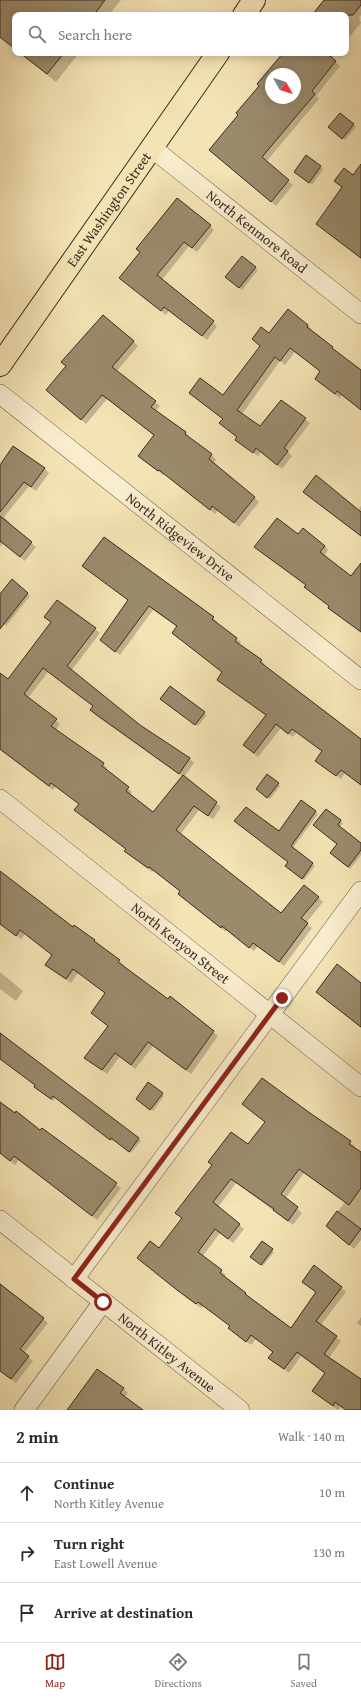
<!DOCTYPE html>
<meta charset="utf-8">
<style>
:root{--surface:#fff;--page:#f2f2f3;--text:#2b2b33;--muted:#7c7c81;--line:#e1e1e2;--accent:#8f2418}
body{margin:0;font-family:"Gentium Book Plus",serif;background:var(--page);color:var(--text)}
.compass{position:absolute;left:265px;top:68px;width:36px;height:36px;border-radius:50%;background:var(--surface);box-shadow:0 2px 10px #0003;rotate:129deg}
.stop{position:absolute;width:12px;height:12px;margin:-9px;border:3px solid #8f2418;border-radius:50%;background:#fff}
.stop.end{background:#8f2418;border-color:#fff;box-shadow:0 1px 4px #0008}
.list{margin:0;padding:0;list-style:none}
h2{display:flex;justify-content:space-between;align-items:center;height:52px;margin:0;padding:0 16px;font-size:17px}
h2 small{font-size:13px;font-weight:400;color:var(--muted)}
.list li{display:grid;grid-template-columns:26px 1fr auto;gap:12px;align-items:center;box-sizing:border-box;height:60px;padding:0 16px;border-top:1px solid var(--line)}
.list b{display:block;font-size:15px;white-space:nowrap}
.list p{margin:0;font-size:13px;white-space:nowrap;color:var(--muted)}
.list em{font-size:13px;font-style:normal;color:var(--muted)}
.icon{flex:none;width:22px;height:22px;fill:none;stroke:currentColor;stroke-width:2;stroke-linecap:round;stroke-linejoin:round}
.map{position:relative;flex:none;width:361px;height:1410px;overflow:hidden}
.search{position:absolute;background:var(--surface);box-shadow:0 2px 10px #0003;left:12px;right:12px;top:12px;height:44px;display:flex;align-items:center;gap:10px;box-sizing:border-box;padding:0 14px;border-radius:8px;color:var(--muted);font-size:15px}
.sheet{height:232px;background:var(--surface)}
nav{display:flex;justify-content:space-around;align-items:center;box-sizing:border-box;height:56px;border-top:1px solid var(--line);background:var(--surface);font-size:11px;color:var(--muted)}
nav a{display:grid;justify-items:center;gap:2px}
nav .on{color:var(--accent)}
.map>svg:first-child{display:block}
.shadow{fill:#0003;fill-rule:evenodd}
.building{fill:#9a8b6d;stroke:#392c20;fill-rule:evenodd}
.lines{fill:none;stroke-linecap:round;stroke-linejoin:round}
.minor-casing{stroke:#685a45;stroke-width:20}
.major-casing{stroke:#392c20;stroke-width:24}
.minor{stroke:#f8edce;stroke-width:19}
.major{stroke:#f4e3b4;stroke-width:22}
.route{stroke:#8f2418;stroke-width:5}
.labels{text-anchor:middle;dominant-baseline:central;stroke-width:3.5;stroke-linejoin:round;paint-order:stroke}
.street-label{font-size:14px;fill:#392c20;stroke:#f8edce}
</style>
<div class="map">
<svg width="361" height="1410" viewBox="0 0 361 1410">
<rect width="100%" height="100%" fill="#f4e3b4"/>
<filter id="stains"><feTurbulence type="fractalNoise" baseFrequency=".005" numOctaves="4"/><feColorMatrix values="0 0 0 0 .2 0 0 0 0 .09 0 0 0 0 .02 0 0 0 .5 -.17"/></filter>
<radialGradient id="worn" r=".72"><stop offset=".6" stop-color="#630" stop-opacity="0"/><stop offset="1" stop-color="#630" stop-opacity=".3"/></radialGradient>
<g class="shadow">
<path d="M0,0H121L109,15H15V49L0,38Z"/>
<path d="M325,0H361V15L359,18L361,23L346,41V15H313Z"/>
<path d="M20,53H79L56,82Z"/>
<path d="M283,53H336L332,59L340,66L316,96L319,99L266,162L293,185L276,206L210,150L239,115L260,86L258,84ZM271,74H295V98H271Z"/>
<path d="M353,124L356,127L345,140L332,129Z"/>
<path d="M307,157L323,169L312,185L298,174Z"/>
<path d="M361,166V259L322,228Z"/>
<path d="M210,226L214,230L197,252L189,246L162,280L217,326L207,340L169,310L166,315L121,278Z"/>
<path d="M242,257L258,270L242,290L229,279Z"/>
<path d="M308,325L312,330L311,331L361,371V410L342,395L340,398L320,383L316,379L321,372L295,352L285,365L280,361L242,414L260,428L281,401L310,423L288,452L292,456L282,469L261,452L258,456L241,444L223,419L190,393L224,396L270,334Z"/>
<path d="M133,341L138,346L116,372L155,402L160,406L156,411L186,433L190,439L212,455L216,460L213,464L259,502L239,527L218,510L215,514L164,474L163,475L144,461L139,456L155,436L107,399L86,424L47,390Z"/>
<path d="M44,468L49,473L36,491L29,486L4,517L11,524L10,526L36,547L25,561L3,543L0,547V469Z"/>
<path d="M308,496L358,510L361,506V536Z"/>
<path d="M298,536L325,546L328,550L324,556L352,578H361V632L333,611L330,606L306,585Z"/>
<path d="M104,538L213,618L217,622L216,623L241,642L239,645L261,660L265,665L264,666L338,721L361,741V785L345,773L341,779L321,765L323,752L297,732L293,737L281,728L258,757L248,749L267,716L222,684L218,680L223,672L177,627L153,610L120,655L105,644L101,640L129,601Z"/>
<path d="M12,581L30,596L6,626L0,621V600Z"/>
<path d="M57,602L100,633L71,671L139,726L190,759L194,763L184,777L221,807L213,819L199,810L180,835L281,914L304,886L323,902L306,923L312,928L284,966L258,946L254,951L227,930L226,932L183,898L179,894L181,892L154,870L152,872L130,855L126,851L127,849L80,815L75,810L80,804L56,786L53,790L0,750V679L9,681L52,622ZM48,672L94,706L91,710L95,715L183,777L154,813L130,795L132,792L106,770L107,768L103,764L55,731L60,724L28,698Z"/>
<path d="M164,701L204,713L207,715L198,726Z"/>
<path d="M278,784L280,786L270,799L259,791Z"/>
<path d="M302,802L318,814L292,849L315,866L304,880L288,868L289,862L279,832Z"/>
<path d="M326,810L343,823L340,827L361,844V855L350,869L333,855L338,844Z"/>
<path d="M0,871L73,928L94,940L119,961L124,965L123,966L168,1000L170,997L218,1036L191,1074L153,1046L135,1069L120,1056L107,1074L86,1058L109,1026L106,994L78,973L71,983L51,969L53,956L25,934L21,939L0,924Z"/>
<path d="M0,972L23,991L16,1001L0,989Z"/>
<path d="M361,984V1028L317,992Z"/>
<path d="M0,1032L42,1068L139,1139L141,1141L131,1153L113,1140L112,1141L56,1098L53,1101L37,1089L35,1087L36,1086L0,1057Z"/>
<path d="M162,1094L164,1096L153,1111L139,1101Z"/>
<path d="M0,1103L121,1188L97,1220L19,1160L15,1165L0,1153Z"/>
<path d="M243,1104L309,1114L355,1146L354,1148L361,1154V1240L354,1249L327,1226L345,1202L304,1173L285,1199L302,1213L293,1225L236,1183L218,1207L244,1229L233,1243L220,1233L202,1257L221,1271L226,1275L224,1277L291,1329L317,1293L303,1282L341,1288L346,1292L321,1325L341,1341L329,1358L361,1381V1410H346L340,1406L338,1410L313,1391L325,1373L301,1356L289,1373L270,1358L274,1353L256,1339L251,1345L234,1333L229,1328L231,1326L203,1306L201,1308L183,1295L143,1262L160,1249L266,1122Z"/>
<path d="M272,1250L274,1252L263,1266L253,1259Z"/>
<path d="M0,1283L48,1323L24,1353L33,1361L16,1383L0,1370Z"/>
<path d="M361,1317V1326L357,1323Z"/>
<path d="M123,1388L128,1393L124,1398L141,1410H69Z"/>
</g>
<g class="building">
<path d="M0,0H105L94,15H15V49L0,37Z"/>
<path d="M324,0H361V5L353,15H312Z"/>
<path d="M20,53H64L47,74Z"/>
<path d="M283,53H326L336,61L312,91L315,94L262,157L289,180L271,202L209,150L238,115L236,113L259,86L257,84ZM271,74H295V98H271Z"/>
<path d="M340,113L354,124L342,139L328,127Z"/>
<path d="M306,155L321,166L309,183L294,172Z"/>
<path d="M361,164V258L316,224L342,187L334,181L344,168L353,175Z"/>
<path d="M177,198L211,225L192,248L184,242L157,275L214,321L202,336L164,307L161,311L119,278L140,252L136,249Z"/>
<path d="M242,256L256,267L239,288L225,277Z"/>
<path d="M288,309L308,325L307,327L333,347L332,348L361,370V410L337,391L335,394L315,379L320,371L290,348L280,361L275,357L237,410L260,426L281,400L306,418L284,448L288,451L277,465L256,448L253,453L235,440L237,437L219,423L223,419L189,393L200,378L223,395L260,346L252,339L261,327L269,333Z"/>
<path d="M103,315L134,341L112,367L156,401L151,407L186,432L185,434L212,454L209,459L255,497L234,523L212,506L210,510L159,470L158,471L138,456L154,435L109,400L102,395L81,420L46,390L66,366L61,362Z"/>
<path d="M13,446L45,468L31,487L24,482L0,512V465Z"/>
<path d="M316,475L361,512V536L303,492Z"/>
<path d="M0,516L32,542L20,557L0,541Z"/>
<path d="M277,518L298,534L303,528L325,546L320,552L351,576L361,563V632L328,608L329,606L304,587L306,585L254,547Z"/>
<path d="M104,537L214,617L212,619L237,638L235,641L262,660L260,662L361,739V785L341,770L336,776L315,761L322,751L292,729L288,734L276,724L254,753L243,745L266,715L217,680L222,672L172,633L177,626L149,606L115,652L100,640L128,600L82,566Z"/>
<path d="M12,579L28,593L0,629V594Z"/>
<path d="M57,600L96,628L67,666L140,725L190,758L179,774L90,710L93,706L43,668L24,694L57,719L51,726L104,763L102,766L129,787L126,791L153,812L183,775L217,802L208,816L194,806L176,830L281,913L304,885L319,897L301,918L308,923L279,962L253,943L249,948L222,926L221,928L178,894L180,891L149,867L148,868L124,851L126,849L74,810L79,804L51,783L49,786L0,749V673L8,679L51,622L44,617Z"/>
<path d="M170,686L205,712L195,725L160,699Z"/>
<path d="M267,774L279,783L267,798L256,789Z"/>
<path d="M301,800L316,811L291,846L313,863L302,879L285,866L288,862L234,821L246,807L279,831Z"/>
<path d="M326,809L341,820L338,825L361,843V850L348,867L330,853L337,844L313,825Z"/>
<path d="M0,871L73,927L74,925L95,940L94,941L120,960L118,962L168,999L170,996L214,1031L186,1070L148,1042L131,1065L115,1053L102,1070L84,1058L108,1026L91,1013L105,993L73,969L66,979L45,965L52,955L20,930L16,936L0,924Z"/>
<path d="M337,964L361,983V1027L316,992Z"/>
<path d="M0,1033L139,1138L129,1152L111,1138L110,1140L53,1096L51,1099L34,1087L35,1085L0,1059Z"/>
<path d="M262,1078L310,1113L351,1141L349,1144L361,1152V1188L349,1205L299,1169L281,1194L298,1207L288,1221L273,1210L274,1209L231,1179L213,1202L240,1224L228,1239L215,1229L198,1252L222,1270L220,1273L246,1293L245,1294L291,1328L316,1292L302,1282L314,1265L342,1287L316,1321L337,1336L324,1354L361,1379V1410H346L335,1402L333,1406L312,1391L325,1373L297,1352L284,1369L268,1358L273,1352L251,1335L246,1342L228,1328L230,1326L198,1302L196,1304L177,1290L137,1258L150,1241L159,1248L182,1218L175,1213L212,1165L208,1162L231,1132L248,1144L265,1122L242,1104Z"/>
<path d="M148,1082L163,1093L150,1110L136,1099Z"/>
<path d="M0,1102L15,1113L16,1111L40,1130L42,1128L117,1183L92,1216L14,1156L10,1161L0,1153Z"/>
<path d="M337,1211L361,1229L349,1245L326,1226Z"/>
<path d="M262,1241L273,1249L261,1265L250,1257Z"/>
<path d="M0,1284L44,1318L20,1349L29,1356L11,1379L0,1371Z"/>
<path d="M97,1369L124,1388L120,1393L143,1410H67Z"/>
</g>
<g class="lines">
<defs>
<g id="minor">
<path id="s1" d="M152,148L361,314"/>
<path id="s2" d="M0,394L361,680"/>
<path id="s3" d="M0,799L361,1087"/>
<path id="s4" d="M0,1220L240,1410"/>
<path d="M74,1279L361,891"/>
<path d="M24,1410L103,1302"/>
</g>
<g id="major">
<path d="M244,15L254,0"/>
<path id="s5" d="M0,365L218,53"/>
</g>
</defs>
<use href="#minor" class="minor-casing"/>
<use href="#major" class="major-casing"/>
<use href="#minor" class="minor"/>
<use href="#major" class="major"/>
</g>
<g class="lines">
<path class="route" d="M103,1302L74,1279L282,998"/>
</g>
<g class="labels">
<g class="street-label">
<text stroke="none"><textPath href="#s5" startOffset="190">East Washington Street</textPath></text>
<text stroke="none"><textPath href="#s1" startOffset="134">North Kenmore Road</textPath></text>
<text stroke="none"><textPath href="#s2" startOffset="230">North Ridgeview Drive</textPath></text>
<text stroke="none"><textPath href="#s3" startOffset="231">North Kenyon Street</textPath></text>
<text stroke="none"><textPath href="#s4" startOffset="213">North Kitley Avenue</textPath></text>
</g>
</g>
<rect width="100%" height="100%" filter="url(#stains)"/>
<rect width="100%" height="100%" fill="url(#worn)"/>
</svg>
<svg class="compass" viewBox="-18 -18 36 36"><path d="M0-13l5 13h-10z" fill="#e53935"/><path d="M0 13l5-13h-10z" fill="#7c7c81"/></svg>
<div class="stop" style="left:103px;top:1302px"></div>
<div class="stop end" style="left:282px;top:998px"></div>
<div class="search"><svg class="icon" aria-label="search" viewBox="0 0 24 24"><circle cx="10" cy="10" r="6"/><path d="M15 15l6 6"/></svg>Search here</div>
</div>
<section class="sheet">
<h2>2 min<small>Walk · 140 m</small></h2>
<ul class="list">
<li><svg class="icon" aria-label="ahead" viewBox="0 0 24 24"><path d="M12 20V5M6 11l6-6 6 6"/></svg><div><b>Continue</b><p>North Kitley Avenue</p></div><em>10 m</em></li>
<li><svg class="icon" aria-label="right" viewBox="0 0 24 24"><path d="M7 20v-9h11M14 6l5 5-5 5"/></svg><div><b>Turn right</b><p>East Lowell Avenue</p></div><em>130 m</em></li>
<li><svg class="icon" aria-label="arrive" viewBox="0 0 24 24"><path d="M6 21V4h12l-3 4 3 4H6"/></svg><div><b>Arrive at destination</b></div></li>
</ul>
</section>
<nav>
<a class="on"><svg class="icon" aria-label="map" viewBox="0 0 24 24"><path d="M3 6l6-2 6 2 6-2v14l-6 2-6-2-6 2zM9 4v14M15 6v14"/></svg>Map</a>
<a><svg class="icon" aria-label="directions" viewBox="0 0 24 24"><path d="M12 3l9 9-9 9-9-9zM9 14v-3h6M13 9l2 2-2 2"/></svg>Directions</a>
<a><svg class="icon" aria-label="saved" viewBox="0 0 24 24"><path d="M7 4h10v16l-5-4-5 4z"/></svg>Saved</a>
</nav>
